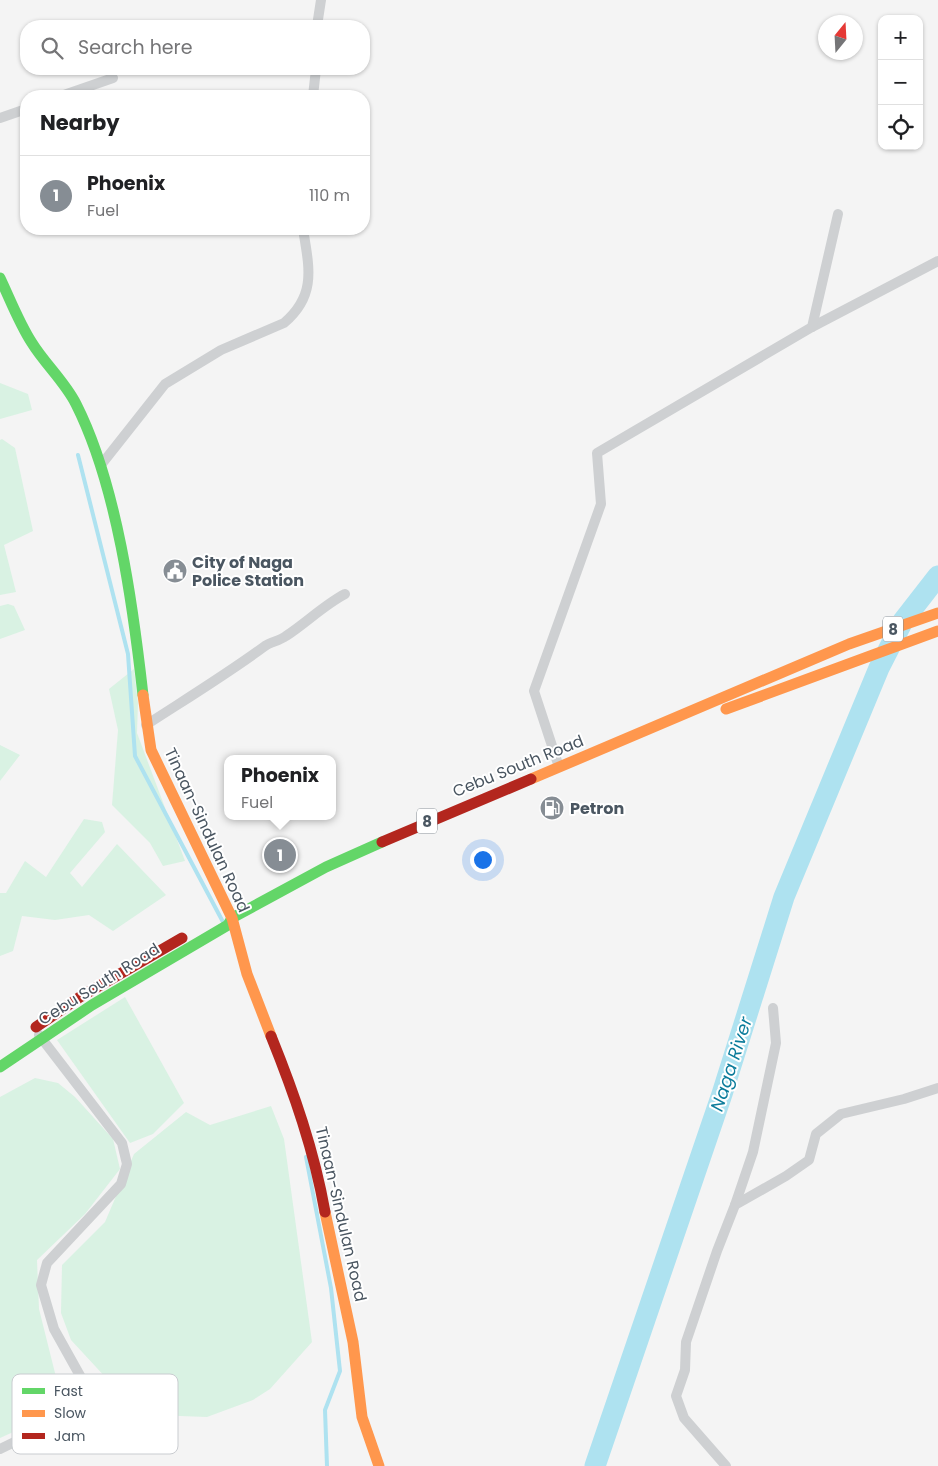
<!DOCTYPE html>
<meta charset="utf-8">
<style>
:root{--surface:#fff;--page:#f6f6f6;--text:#202124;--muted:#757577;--line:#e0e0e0;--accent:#868d94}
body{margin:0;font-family:Poppins,sans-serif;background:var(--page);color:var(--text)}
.controls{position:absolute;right:15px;top:15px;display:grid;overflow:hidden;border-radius:10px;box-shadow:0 1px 4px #0004}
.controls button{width:45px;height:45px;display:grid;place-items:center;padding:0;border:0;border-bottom:1px solid var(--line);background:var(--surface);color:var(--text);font:25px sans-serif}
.compass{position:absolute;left:818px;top:15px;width:45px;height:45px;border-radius:50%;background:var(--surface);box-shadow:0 1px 4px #0004;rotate:18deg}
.you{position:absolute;left:482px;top:859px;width:18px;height:18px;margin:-12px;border:4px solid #fff;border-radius:50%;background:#1a73e8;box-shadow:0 0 0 8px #1a73e833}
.badge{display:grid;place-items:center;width:32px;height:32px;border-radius:50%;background:var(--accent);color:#fff;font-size:16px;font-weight:700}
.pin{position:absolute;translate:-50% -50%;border:2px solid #fff;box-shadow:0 1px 5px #0006}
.popup{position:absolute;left:224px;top:755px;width:112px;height:65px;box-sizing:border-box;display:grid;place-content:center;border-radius:10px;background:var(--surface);filter:drop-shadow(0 1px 4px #0005);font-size:16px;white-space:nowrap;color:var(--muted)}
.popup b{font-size:19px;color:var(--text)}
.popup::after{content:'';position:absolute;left:50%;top:100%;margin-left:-10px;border:10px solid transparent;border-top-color:var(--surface)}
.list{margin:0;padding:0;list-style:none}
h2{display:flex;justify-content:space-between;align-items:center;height:65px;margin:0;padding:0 20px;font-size:21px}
h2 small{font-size:16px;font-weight:400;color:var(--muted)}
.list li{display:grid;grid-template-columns:32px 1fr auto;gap:15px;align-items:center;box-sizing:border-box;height:80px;padding:0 20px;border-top:1px solid var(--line)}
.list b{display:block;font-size:19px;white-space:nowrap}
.list p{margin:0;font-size:16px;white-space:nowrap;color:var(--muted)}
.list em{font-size:16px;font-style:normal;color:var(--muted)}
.icon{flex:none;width:28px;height:28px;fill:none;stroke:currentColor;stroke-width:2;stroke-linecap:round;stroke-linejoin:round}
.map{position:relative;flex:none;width:938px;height:1466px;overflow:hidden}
.search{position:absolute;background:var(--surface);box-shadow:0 1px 4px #0004;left:20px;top:20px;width:350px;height:55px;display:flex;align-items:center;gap:12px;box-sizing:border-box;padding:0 18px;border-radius:20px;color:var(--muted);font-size:19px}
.panel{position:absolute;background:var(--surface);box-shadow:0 1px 4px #0004;left:20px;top:90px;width:350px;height:145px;border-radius:20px}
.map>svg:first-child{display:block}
.green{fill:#d9f2e3}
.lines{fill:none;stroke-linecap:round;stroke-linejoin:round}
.stream{stroke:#aee2f0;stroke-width:4}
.river{stroke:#aee2f0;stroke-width:21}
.street{stroke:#ced0d2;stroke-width:10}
.fast{stroke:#63d668;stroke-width:11}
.slow{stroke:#ff974d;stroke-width:11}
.jam{stroke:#b3261e;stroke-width:11}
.labels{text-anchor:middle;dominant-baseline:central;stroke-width:4;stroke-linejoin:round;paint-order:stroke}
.shield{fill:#fff;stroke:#808990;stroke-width:1}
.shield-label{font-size:15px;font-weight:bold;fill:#4a5661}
.poi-label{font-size:16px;font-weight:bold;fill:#4a5661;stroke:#fff;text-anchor:start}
.street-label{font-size:16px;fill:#4a5661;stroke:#fff}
.water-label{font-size:18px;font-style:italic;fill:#0c7c9b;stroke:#fff}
.key{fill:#fff;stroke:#c9ccd0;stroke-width:1}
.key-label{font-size:14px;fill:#4a5661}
</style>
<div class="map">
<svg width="938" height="1466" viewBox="0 0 938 1466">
<rect width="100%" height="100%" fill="#f4f4f4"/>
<g class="green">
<path d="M0,383L28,394L32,410L0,419Z"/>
<path d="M2,439L15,448L33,531L4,545L16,592L0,595V440Z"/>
<path d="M8,604L14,606L25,630L0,639V606Z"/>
<path d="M134,669L138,703L137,733L185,861L163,866L150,843L112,805L118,730L109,689Z"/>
<path d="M0,745L20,755L0,781Z"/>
<path d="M84,819L102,822L105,832L70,873L82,887L117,844L166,895L113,931L89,915L55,920L22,916L13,951L0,956V893H6L25,861L46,877Z"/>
<path d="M125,997L184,1103L153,1134L130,1143L57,1040Z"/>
<path d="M35,1078L58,1083L75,1097L113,1139L120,1169L85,1214L37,1260L39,1309L64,1409L0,1438V1097Z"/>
<path d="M271,1106L284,1139L312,1342L270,1389L253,1400L207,1417L153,1415L120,1393L71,1340L61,1313L62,1265L105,1222L134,1154L186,1112L210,1125Z"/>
</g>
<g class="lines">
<g class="stream">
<path d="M78,455L128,654L135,756L223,922"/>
<path d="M306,1157L331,1288L340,1371L325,1410L327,1466"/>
</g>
<path class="river" d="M595,1466L722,1094L784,897L879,668L903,621L938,576"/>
<g class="street">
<path d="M317,26L321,0"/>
<path d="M61,96L113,78"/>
<path d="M313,96L316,69"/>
<path d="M0,118L26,109"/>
<path d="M812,327L938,261"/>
<path d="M101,465L165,384L221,350L284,323C317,295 309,267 303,229"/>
<path d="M146,725C186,699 227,674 265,646C271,642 279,641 286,636C306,623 324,605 345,594"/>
<path d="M559,767L534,691L601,504L597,453L812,327L838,214"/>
<path d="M735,1205L753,1152L776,1043L773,1008"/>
<path d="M0,1449L76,1412L85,1397L83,1381L54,1329L41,1285L47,1263L121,1184L127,1164L122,1143L39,1035"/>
<path d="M726,1466L684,1418L676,1396L685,1370L686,1342L717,1251L735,1205L786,1176L809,1160L816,1134L841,1114L904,1099L938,1088"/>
</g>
<g class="fast">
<path d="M0,278C10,299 19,323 32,343C45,364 65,382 76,404C117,485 133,606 143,695"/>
<path d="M0,1067L92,1005L228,925L232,918L326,867L382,842"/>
</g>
<g class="slow">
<path d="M143,695L151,750L232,918L247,974L271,1036"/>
<path d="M726,709L938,631"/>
<path d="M531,779L849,644L938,613"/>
<path d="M325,1212L353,1342L362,1417L379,1466"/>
</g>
<g class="jam">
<path d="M382,842L531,779"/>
<path d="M36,1027L80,997L182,938"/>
<path d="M271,1036C294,1093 314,1150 325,1212"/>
</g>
</g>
<defs>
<symbol id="civic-disc" viewBox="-11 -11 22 22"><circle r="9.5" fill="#868d94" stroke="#fff"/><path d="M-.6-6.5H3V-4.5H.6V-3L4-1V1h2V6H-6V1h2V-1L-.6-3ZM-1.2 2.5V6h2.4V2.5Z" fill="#fff"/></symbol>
<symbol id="fuel-disc" viewBox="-11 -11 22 22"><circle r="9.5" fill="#868d94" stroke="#fff"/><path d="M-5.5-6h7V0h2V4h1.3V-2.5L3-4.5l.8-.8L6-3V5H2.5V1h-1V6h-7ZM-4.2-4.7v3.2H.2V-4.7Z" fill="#fff"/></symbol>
</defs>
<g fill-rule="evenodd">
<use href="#civic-disc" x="161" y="557" width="28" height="28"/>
<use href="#fuel-disc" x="538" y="794" width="28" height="28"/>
</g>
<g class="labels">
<g class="shield">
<rect x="883" y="616.5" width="20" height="25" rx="4"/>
<rect x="417" y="808.5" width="20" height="25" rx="4"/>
</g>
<g class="shield-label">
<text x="893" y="629">8</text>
<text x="427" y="821">8</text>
</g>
<g class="poi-label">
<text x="192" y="562">City of Naga<tspan x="192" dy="18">Police Station</tspan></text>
<text x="570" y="808">Petron</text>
</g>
<g class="street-label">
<text transform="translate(518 766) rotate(-22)">Cebu South Road</text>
<text transform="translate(207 830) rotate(65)">Tinaan-Sindulan Road</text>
<text transform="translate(99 984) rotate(-32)">Cebu South Road</text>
<text transform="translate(341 1214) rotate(77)">Tinaan-Sindulan Road</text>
</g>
<g class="water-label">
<text transform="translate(731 1064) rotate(-72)">Naga River</text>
</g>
</g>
<rect x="12" y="1374" width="166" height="80" rx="8" class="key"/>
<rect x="22" y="1388" width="23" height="6" fill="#63d668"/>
<rect x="22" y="1410" width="23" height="7" fill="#ff974d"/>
<rect x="22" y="1433" width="23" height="6" fill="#b3261e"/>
<g class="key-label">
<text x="54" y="1396">Fast</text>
<text x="54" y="1418">Slow</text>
<text x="54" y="1441">Jam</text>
</g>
</svg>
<div class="controls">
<button>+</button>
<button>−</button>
<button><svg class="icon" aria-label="locate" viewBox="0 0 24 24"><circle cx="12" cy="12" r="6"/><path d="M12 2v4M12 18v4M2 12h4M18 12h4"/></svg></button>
</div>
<svg class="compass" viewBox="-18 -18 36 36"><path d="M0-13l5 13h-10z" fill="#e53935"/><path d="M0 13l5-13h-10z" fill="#757577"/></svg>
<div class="you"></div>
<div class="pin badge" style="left:280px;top:855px">1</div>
<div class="popup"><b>Phoenix</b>Fuel</div>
<div class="search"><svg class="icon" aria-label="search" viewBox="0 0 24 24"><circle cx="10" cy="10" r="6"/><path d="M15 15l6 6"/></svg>Search here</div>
<section class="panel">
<h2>Nearby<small></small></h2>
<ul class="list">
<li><span class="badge">1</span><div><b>Phoenix</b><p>Fuel</p></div><em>110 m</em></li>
</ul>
</section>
</div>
